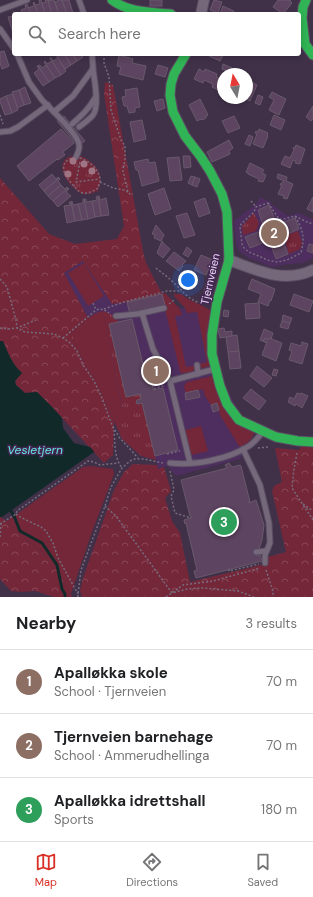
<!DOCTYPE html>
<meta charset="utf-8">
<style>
:root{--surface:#fff;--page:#f6f6f6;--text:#202124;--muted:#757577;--line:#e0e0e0;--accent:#d93025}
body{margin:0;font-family:"DM Sans",sans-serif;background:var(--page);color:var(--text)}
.compass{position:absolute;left:217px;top:68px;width:36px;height:36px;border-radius:50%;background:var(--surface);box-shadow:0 2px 6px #0003;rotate:350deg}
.you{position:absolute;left:188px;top:280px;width:14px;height:14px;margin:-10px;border:3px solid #fff;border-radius:50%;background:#1a73e8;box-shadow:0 0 0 6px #1a73e833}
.badge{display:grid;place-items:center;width:26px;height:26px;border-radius:50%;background:var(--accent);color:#fff;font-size:13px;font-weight:700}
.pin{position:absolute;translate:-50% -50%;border:2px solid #fff;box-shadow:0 1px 4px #0006}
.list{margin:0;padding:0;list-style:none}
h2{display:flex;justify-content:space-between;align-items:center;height:52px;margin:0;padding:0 16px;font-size:17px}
h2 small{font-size:13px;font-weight:400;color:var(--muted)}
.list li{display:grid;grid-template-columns:26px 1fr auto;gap:12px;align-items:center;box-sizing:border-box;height:64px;padding:0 16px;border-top:1px solid var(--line)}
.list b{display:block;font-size:15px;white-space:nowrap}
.list p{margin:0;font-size:13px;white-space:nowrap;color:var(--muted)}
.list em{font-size:13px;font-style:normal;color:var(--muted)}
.icon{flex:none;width:22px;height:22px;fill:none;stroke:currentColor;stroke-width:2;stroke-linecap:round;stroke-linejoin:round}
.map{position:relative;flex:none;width:313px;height:597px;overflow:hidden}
.search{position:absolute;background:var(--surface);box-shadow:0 2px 6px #0003;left:12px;right:12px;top:12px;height:44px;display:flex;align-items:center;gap:10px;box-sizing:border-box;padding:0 14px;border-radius:4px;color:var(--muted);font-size:15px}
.sheet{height:244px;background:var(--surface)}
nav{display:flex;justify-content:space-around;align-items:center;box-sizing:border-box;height:56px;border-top:1px solid var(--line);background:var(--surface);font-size:11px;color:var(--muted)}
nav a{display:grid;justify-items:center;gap:2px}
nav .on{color:var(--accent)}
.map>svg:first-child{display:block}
.built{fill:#4d2e5e}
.grass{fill:#742739}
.forest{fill:url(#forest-crowns)}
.park{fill:url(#park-tufts)}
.water{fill:#12292a}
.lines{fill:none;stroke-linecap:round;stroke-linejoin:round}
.stream{stroke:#12292a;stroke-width:3}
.building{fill:#5d4460;stroke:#69596b}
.lane-casing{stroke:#5a4d62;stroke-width:7}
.street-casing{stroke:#5a4d62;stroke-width:12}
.fast-casing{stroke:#5a4d62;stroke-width:11}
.path{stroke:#766c7d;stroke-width:1.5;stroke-dasharray:2 2;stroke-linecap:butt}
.lane{stroke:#75687b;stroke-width:5}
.street{stroke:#75687b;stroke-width:10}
.fast{stroke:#30b455;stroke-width:9}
.tree{fill:#9f7583}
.labels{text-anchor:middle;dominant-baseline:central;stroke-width:3;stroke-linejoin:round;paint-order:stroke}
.street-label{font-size:11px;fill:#ead9f5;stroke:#442753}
.water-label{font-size:12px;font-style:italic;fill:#63e5e1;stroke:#442753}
</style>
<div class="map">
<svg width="313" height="597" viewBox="0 0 313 597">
<defs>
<pattern id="forest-crowns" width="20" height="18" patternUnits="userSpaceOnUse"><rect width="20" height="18" fill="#742739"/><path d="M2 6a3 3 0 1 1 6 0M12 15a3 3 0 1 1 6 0" fill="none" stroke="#884656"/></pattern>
<pattern id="park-tufts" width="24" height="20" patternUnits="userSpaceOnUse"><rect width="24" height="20" fill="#742739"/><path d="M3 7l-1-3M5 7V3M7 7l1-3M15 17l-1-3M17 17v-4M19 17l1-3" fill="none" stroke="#884656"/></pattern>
</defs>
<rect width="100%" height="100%" fill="#403149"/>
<g class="built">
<path d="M260,197L271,202V204L288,216L299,213L312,219L313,222V258L303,263L289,264L273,267L269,266L247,257L239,251L236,243L234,221L256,204Z"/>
<path d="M83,261L127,302L165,293L179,308L210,310L209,358L253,436L240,459L176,476L168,466L158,469L156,460L141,456L122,439L114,421L88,318L64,273Z"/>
</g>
<g class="grass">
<path d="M84,263L104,296L88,306L68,273Z"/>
<path d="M165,293L179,308L182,314V315L175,316L186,367L194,366V370C191,373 185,373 181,373L180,371L164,305H165L162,294Z"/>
<path d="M174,294H182L186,298L203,306L210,310V366L202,368L200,367L199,364L207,362L197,312L187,313L185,308L174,296Z"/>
<path d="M103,311L123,412L114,421L104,400L73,340V332C82,324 91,313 103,311Z"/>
<path d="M212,376L254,433C252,439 248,443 242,446H239L220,415L217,403L211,405L205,396L203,389L186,393L184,387L185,384L187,382Z"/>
<path d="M201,426L208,451L191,455L185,430Z"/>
<path d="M90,466L113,469L114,474L92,532L71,594L51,559L25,539L7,521L83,467Z"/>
</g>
<g class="forest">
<path d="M105,82L113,85L143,251L146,263L162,294L127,302L112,304L83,261L64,273L88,318L73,332V340L104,400L114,421L113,455L104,463L53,408L37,392L25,393L16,385L15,381L22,373C12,364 8,353 3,341H0V178L49,234L75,244L117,239L124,226L104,94Z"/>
<path d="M303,444H312L313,450V597H82L80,591L83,578L114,490L124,472L133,464L157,465L158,469L164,467L171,491L165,498L172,521L180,533L190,582L269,563L268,557L286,552L272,491L274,486L282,482L275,448L299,450Z"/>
<path d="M0,517L7,521L25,539L51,559L71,594L72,597H54L35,591L22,592L11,591L0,579Z"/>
</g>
<g class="park">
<path d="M78,155C94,161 106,173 98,191C93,193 88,195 83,194C78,193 74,188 70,184C64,177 57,163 69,157C71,156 75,156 78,155Z"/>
<path d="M254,213L259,223L256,231L243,235L242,226Z"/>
<path d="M298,231L302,243L300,249L289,254L285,241L287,235Z"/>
<path d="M103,311C107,312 112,315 117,317L118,322L109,325L126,397L140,394L141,399L137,400L136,403L138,404L142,403L156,460L141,456L122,439L114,421L123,411Z"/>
</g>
<path class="water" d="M0,341H3C8,353 12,364 22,373L15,381L16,385L25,393L37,392L53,408L62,418L63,428L74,443L90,447L93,450L94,452L2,517H0Z"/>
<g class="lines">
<path class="stream" d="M11,511L14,516L20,531L42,543L57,565L62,589L65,594V597"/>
</g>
<g class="building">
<path d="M39,0H41L45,14H38L35,5L40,4Z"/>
<path d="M45,0H48L52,14H45L42,3L46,2Z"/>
<path d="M51,0H54L59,14H52L48,1Z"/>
<path d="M59,0H62L67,14H59L55,2Z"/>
<path d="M62,0H69L73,13L67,14Z"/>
<rect x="150" y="0" width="12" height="6"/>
<path d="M214,0L222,2L218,13L210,10Z"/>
<path d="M278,0H291L290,1L292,3L283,14L273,7Z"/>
<path d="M34,2L38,14H31L28,8L34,6L33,3Z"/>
<path d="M27,4L31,14H22L21,10L26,8L25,5Z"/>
<path d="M223,6L234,11L233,14H220Z"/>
<path d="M13,12H14V33H13L8,17L14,16Z"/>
<path d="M4,51L9,66L2,69L0,63V52Z"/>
<path d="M58,54H64L71,65L65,69L56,55Z"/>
<path d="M64,54H72L77,61L71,65Z"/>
<path d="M72,54H81L83,57L77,61Z"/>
<path d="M210,54H224L220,61L209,56Z"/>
<path d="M119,55L133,59L132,63L146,66L143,80L119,74L121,67L117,66Z"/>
<path d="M50,58H51L53,61L58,58L66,71L61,75Z"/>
<path d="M45,61L47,64L52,61L61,75L55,78L44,62Z"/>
<path d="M223,64L232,68L230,72L222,69Z"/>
<path d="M40,65L42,68L46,65L55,78L49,82L38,66Z"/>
<path d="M158,65L168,68L165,77L155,74Z"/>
<path d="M37,66H38L49,82L43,86L34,73L39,69Z"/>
<path d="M199,69L204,72L205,69L217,74L216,77L223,80V92L212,87L213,84L204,80L203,83L194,79Z"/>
<path d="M247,80L257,85L250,101L244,98H247Z"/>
<path d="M25,87L31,103L24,105L19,90Z"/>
<path d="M137,88L140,107L135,108V112L129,113L127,106H124L122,97L126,96L125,90Z"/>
<path d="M19,90L24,105L17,108L12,92Z"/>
<path d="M272,92L286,99L279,115L269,110L274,100L269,97Z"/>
<path d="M13,94L18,110L12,113L6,96Z"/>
<path d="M258,95L263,97L260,105L255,103Z"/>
<path d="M6,96L12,113L5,115L0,102V99Z"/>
<path d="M163,99L165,108L157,111L154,101Z"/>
<path d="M200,99L208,115L206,116V118L202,120L201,119L197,121L189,105Z"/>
<path d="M313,106V118L311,121L306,117Z"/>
<path d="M274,115L285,120L281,130L270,125Z"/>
<path d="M64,116L85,141L78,146L57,121Z"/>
<path d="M234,116L240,128L228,133L222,121Z"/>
<path d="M142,120L146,139L134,142L130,122Z"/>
<path d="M61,129L74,143L63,152L65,155L58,160L57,159L29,181L17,166Z"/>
<path d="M259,129L268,133L267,135L268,136L263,148L253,144L257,134L255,133L256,131L258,132Z"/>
<path d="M249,135L253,137L250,146L245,144Z"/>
<path d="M229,140L233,148L229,151L230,154L212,162L207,152Z"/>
<path d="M296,145L305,149L300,164L295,163L296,161L293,160L290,168L281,164L285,156L290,158L294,150L293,149L294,147L295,148Z"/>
<path d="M183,156H190L191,167L184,168Z"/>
<path d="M179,157L182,180L170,181L167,158Z"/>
<path d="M148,159L149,163L155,162L159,181L142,186L138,170H136L134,162Z"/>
<path d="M250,163L264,170L262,173L266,175L263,182L258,181L259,179L248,174V173L246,172Z"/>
<path d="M52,174L56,179L58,177L59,178L44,191L39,185Z"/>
<path d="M278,174L287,177L286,181L293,184L287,199L283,198L284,196L278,194L282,185H280L281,183H282L284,181L277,178Z"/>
<path d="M191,176L195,177L192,185L188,183Z"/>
<path d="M195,177L200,179L197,187L192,185Z"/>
<path d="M59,178L60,179L58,181L61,185L48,196L44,191Z"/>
<path d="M61,185L65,189L67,187L68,188L53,201L48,196Z"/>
<path d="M68,188L69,189L66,192L71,196L58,207L53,201Z"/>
<path d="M164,188L171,209L155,215L148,194Z"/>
<path d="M98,196H99L100,200L106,198L109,215L101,216Z"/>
<path d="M98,196L101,216L95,217L92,201L97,200L96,197Z"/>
<path d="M313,197V212L307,209Z"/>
<path d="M205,198L210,213L199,217L194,202Z"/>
<path d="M83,199H84L88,219L82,220L78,204L83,203Z"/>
<path d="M84,199H86V202L92,201L95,217L88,219Z"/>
<path d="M72,201L73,205L78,204L82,220L75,221L71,202Z"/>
<path d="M69,202H71L75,221L67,223L64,206L70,205Z"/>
<path d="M269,205L275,220L281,223L295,218L299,229L285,235L283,241L288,254L276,259L271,245L265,242L250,248L245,237L261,231L263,225L258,210Z"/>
<path d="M187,213L195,235L184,238L176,216Z"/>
<path d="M156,225L164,235L161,241L154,238L155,235L152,234Z"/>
<path d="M162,241L163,242V243L170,249L163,258L157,253Z"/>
<path d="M309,244L313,245V253L307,251Z"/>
<path d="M187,247L192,251L188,257L183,254Z"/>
<path d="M174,252L186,261L182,265L183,266L179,271L166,261Z"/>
<path d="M201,255L213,260L206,275L194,270Z"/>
<path d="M252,279L275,289L271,301L270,300L268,306L258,302L261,294L248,289Z"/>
<path d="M206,284L213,285L211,295L204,293Z"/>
<path d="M162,294L165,305L130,314L127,302Z"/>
<path d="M294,294L313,301L309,312L290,305Z"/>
<path d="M259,303L260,318L246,319L245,304Z"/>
<path d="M224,310L229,311L228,317L223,316Z"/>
<path d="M283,315L292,318L290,323L282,321Z"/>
<path d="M132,319L147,381L151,380L153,390L163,388L178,450L155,456L142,403L138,404L136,403L137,400L141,399L140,394L126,397L109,324Z"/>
<path d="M282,321L290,323L288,329L280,327Z"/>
<path d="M224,328L225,332L232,331V336L220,338L218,329Z"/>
<path d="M264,329L273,333L271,339L269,338L268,340L265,338L263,341L267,343L260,340Z"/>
<path d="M237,335L239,351L228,352L226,337Z"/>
<path d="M265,338L268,340L269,338L282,343L276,361L262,355L267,342L263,341Z"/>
<path d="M302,342L308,344L302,364L289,360L292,351L289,350L291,343L301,346Z"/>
<path d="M239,351L241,368L230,369L228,352Z"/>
<path d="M257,366L272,378L264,387L250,376Z"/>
<path d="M274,369L278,370L276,376L272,375Z"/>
<path d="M251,389L266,401L259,410L243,398Z"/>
<path d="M198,390L200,397L186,400L185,393Z"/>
<path d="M297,393L301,394V393L308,396L302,408L296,404L295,406L288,402L290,397L294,399Z"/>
<path d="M217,403L219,410L213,412L211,405Z"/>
<path d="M229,463L232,467L240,465L241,466L250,502H248L249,503L256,500L264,525L262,540L259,549L256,550L257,556L260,555L262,561L196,578L194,571L197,570L186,523L185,524L184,520L191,518V516H190L181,480L227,468L225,465Z"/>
</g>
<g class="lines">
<defs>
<g id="lane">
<path d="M79,0L84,14"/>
<path d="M0,10L27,0"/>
<path d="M0,29L14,49"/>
<path d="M17,54L29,82L42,100L54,112L73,96L92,70L93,67L92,54"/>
<path d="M54,112C60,118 79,137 79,145C80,149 78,153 76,157"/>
<path d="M72,124C81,116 89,109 95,98"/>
<path d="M79,127C84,123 89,120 93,115C100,106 94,79 93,68"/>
<path d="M0,132L10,131L18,127L48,105"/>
<path d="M142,313L164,308"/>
<path d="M116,316C125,315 133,315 142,313L153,349L170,381L190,463"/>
<path d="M197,365L198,374"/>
<path d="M170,381L215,369"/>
<path d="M243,449L260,485L269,523L270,543L265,555V563"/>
<path d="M170,463C194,466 229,459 249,446C254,443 258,437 262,433"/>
<path d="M256,552L266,551"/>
</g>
<g id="street">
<path d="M201,14L204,0"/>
<path d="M229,260C257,270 283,284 313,270"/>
</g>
<g id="fast">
<path d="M112,0C129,13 150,12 171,14"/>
<path d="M306,0L303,7L302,18L305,44L313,55"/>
<path d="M186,54L174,74L171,84L170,95L173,112L185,136L201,157L210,171L222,194L227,212L229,260L217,302L212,335V354L220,386L227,404L239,420L276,437L298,441L313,442"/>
</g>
</defs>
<use href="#lane" class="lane-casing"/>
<use href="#street" class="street-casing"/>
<use href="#fast" class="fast-casing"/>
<g class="path">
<path d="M104,54V63L109,77L111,110L121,140L125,146V159L123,171L126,184L128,192L132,196"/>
<path d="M0,115L3,124"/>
<path d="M76,157C87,159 101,169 100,182C100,184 98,186 98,188C93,191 88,194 83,193C78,192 76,188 73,185C63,174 57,161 76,157Z"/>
<path d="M80,162L76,182L99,179"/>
<path d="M100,182L113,188L124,190L128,192"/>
<path d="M251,201L256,207"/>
<path d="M268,203L279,219H284L295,216C303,230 305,237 301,253L287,260L277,262L267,260L261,257L249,252L244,248L242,244L240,227L241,224L254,212L256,207Z"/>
<path d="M295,216L307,222L313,224"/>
<path d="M156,268C162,273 168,277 173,282C183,291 188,300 201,303"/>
<path d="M0,279L7,287L16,320L17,328L36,320"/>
<path d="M93,303L96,310"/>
<path d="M169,304L174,300"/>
<path d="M104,309L124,302L167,291H182"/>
<path d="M0,328L8,329L17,328L25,332L54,334L63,338L69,342L77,351L83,365L94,381L102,398L112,425L119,437L138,458"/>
<path d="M63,338L96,310C102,308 105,310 109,313"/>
<path d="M148,381L147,373L156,371"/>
<path d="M152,385L163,383"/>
<path d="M154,385V389L163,386L164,388"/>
<path d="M114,430C115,442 114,458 122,468"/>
<path d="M258,448L268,447"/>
<path d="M297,453L294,469L292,488L313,520"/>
<path d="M167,454L180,451"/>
<path d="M170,471L174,490L171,496L175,513L191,518"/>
<path d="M303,504L313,511"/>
<path d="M105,506L116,516L172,593L187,589L203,588L238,591L254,597"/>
<path d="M16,514L20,517L41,527L46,531L53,543L58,558L78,594"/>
<path d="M0,524L16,514L17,511L88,461L94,462L100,465L118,463"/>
<path d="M0,537L1,523"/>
<path d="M229,569V571L259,564"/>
<path d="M266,570L273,591V597"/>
<path d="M78,597V594L81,570L105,506L111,487L122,468L130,461L135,459H144L158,462L163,463"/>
<path d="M166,597L183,585L213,581L260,568"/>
</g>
<use href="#lane" class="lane"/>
<use href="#street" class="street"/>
<use href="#fast" class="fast"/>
</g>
<g class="tree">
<circle cx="73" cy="161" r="3.5"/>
<circle cx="84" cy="164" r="3.5"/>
<circle cx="92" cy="171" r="3.5"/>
<circle cx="68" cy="174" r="3.5"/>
</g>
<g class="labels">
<g class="street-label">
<text transform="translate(210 279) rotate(-77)">Tjernveien</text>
</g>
<g class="water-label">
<text x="35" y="450">Vesletjern</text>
</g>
</g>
</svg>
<svg class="compass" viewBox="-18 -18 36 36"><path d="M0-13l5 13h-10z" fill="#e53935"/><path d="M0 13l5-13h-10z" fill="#757577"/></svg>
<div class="you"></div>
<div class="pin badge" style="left:156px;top:371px;background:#8d6e63">1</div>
<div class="pin badge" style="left:274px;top:233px;background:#8d6e63">2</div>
<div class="pin badge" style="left:224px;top:522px;background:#2e9e5b">3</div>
<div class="search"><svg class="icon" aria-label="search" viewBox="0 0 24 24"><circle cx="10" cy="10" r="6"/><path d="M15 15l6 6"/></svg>Search here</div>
</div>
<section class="sheet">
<h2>Nearby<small>3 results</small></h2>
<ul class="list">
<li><span class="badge" style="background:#8d6e63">1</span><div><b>Apalløkka skole</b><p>School · Tjernveien</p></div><em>70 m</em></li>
<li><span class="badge" style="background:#8d6e63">2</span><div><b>Tjernveien barnehage</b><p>School · Ammerudhellinga</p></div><em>70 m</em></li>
<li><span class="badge" style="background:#2e9e5b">3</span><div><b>Apalløkka idrettshall</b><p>Sports</p></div><em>180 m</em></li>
</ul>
</section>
<nav>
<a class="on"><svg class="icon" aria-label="map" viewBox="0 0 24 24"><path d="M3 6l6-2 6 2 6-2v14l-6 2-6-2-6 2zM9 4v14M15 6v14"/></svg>Map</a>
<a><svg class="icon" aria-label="directions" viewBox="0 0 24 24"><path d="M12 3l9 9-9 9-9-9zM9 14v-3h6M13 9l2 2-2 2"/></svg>Directions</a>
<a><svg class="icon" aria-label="saved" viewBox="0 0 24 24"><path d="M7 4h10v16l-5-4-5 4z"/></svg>Saved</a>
</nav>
